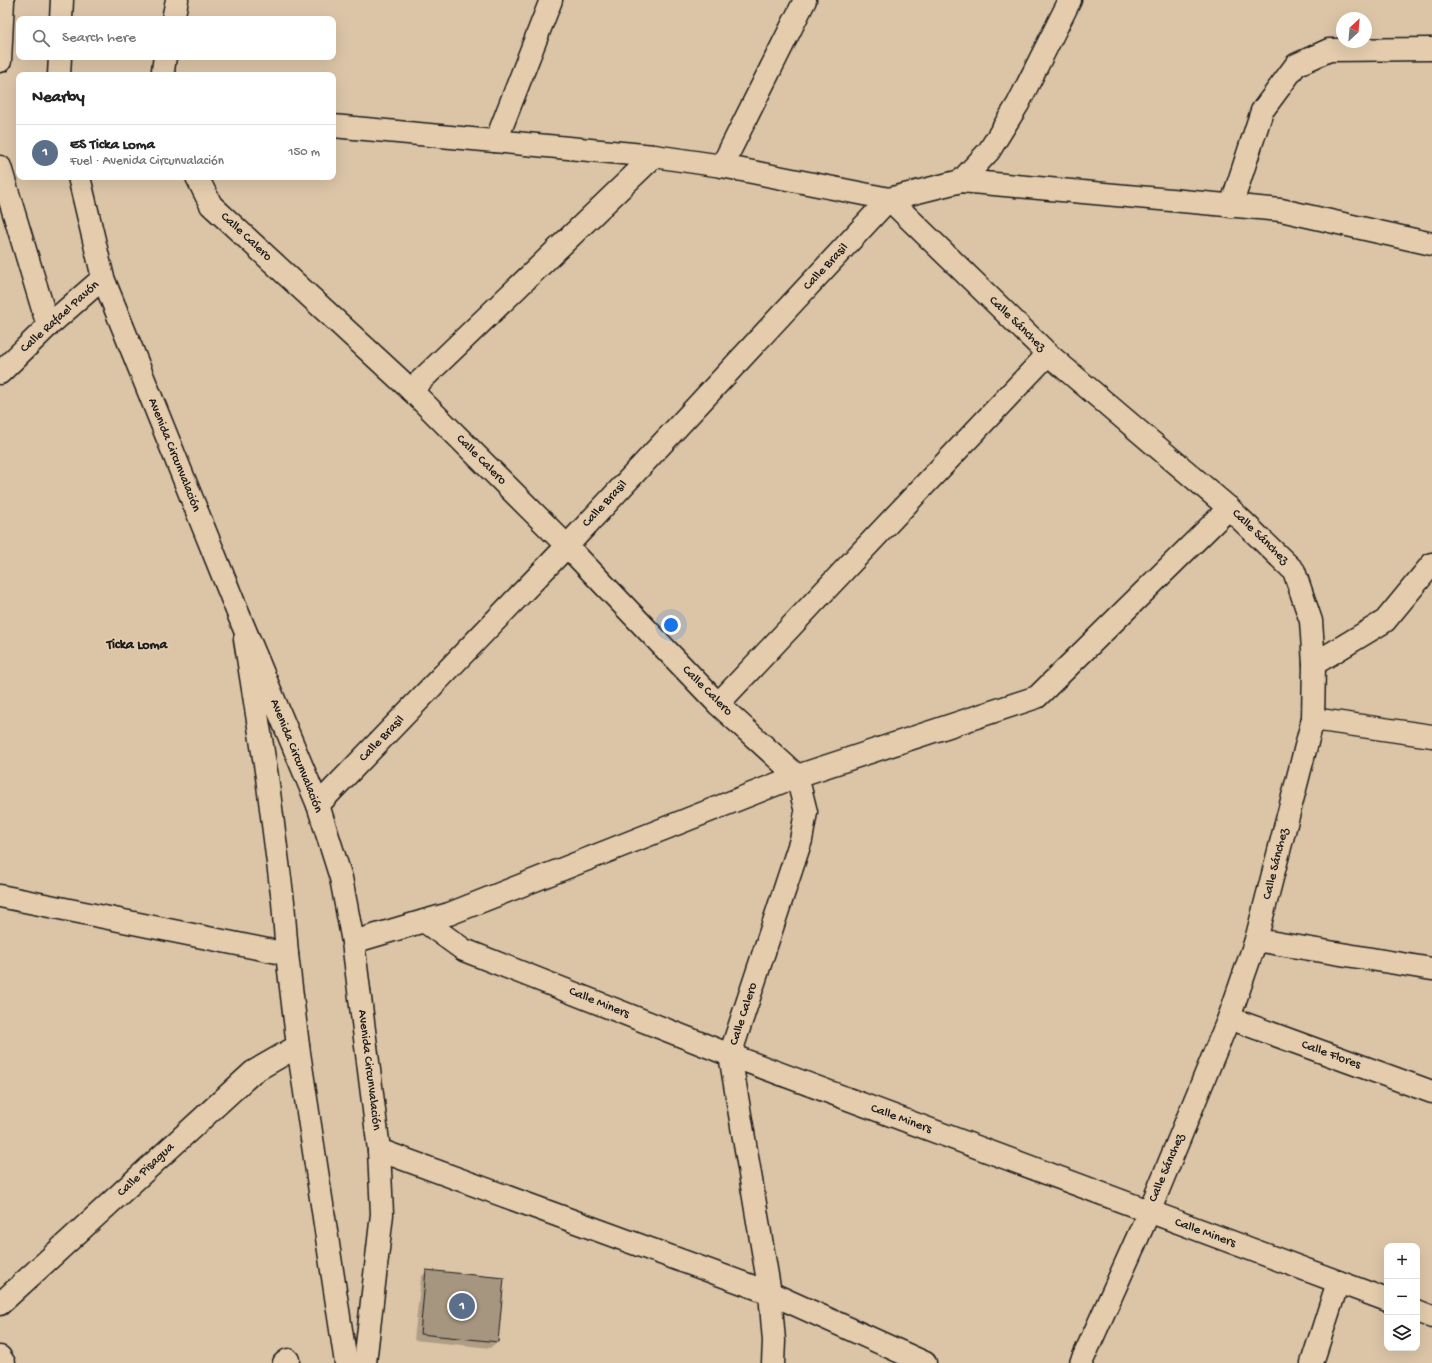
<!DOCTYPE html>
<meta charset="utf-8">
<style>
:root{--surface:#fff;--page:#f2f2f2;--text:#222;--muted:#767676;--line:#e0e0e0;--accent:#111827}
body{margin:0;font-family:"Gochi Hand",sans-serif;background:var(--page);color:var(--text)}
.controls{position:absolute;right:12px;bottom:12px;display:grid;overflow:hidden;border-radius:8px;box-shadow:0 4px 16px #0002}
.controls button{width:36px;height:36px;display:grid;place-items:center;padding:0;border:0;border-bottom:1px solid var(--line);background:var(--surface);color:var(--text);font:20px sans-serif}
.compass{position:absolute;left:1336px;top:12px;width:36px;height:36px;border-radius:50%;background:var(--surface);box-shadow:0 4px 16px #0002;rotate:26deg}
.you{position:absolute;left:671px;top:625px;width:14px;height:14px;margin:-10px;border:3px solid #fff;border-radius:50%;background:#1a73e8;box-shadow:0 0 0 6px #1a73e833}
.badge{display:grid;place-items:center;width:26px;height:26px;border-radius:50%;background:var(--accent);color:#fff;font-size:13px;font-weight:700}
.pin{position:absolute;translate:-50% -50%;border:2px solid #fff;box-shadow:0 1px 4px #0006}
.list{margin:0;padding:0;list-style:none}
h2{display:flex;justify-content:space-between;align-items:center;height:52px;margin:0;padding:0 16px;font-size:17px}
h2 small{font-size:13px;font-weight:400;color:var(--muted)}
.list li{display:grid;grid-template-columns:26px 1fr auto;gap:12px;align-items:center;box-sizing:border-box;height:56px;padding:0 16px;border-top:1px solid var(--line)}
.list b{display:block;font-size:15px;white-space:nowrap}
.list p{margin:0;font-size:13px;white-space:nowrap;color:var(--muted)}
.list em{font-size:13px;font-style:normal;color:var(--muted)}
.icon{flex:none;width:22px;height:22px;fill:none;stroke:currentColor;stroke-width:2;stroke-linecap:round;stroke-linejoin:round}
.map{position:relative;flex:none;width:1432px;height:1363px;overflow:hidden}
.search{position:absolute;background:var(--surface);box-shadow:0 4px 16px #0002;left:16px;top:16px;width:320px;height:44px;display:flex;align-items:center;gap:10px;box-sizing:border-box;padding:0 14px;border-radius:8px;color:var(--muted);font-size:15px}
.panel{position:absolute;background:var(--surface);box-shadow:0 4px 16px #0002;left:16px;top:72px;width:320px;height:108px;border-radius:8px}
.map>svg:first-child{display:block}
.shadow{fill:#0003}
.building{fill:#a69680;stroke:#1c1c1c}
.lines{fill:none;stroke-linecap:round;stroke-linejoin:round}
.minor-casing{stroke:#1c1c1c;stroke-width:25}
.tertiary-casing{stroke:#1c1c1c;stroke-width:25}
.secondary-casing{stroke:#1c1c1c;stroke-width:25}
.trunk-casing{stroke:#1c1c1c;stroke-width:25}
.minor{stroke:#e4ccad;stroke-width:22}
.tertiary{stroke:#e4ccad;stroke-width:22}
.secondary{stroke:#e4ccad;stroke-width:22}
.trunk{stroke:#e4ccad;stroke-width:22}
.labels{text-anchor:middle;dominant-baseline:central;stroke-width:3.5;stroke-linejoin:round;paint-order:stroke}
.street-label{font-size:13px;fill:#1c1c1c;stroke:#e4ccad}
.neighbourhood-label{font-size:14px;font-weight:bold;fill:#1c1c1c;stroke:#e4ccad}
</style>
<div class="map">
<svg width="1432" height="1363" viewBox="0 0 1432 1363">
<rect width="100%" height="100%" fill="#dcc5a7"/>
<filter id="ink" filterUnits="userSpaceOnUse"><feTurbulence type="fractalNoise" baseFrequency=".025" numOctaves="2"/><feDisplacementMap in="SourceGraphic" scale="8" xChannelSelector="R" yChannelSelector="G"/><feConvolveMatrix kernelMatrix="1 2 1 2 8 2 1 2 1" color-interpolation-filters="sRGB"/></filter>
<g filter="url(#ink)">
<path class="shadow" d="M427,1271L503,1279L497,1342L490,1348L414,1340L421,1277Z"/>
<path class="building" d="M426,1270L504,1278L498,1342L420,1334Z"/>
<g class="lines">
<defs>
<g id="minor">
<path d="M1070,0L1018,104L989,151L961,181L889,199L1048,354L1229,508L1294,571L1311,621L1314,664L1313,719L1256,940L1229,1018L1149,1212L1081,1363"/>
<path d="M173,19L177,0"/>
<path d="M0,61L3,0"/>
<path d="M164,75L163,70L165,57"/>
<path d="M333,126L654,156L722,166L889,199"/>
<path d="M496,141L551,0"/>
<path d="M722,166L805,0"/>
<path d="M0,167L48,326"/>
<path d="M197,177L211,205L411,390L567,546L718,704L797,776L806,812L801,840L730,1055L770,1293L774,1341L773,1363"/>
<path d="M961,181L1281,210L1432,244"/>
<path d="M1231,206L1262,111L1296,65L1329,50L1432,49"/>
<path d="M0,373L48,326L103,278"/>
<path d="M411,390L654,156"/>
<path d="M1314,664L1385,621L1432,564"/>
<path d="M718,704L1048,354"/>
<path d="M1313,719L1432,736"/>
<path d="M318,805L567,546L889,199"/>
<path d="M424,921L449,914L797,776L1037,697L1229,508"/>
<path d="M1256,940L1432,969"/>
<path d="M1229,1018L1432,1092"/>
<path d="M379,1150L770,1293L925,1363"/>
<path d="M0,1304L253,1072L298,1046"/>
<path d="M0,1357L4,1363"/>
<path d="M284,1363L288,1360"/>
<path d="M1312,1363L1338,1282"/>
</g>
<g id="tertiary">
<path d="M353,942L424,921L464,950L730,1055L1387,1300"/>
<path d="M1417,1311L1432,1317"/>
</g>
<g id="secondary">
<path d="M245,639L267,777L283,902L287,954L298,1046L346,1363"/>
<path d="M0,896L287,954"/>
</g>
<g id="trunk">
<path d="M61,19L62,0"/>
<path d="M59,75L60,57"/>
<path d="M79,177L103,278L242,623L318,805L341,878L353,942L379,1150L382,1214L365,1363"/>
</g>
</defs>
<use href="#minor" class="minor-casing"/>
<use href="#tertiary" class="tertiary-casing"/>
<use href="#secondary" class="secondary-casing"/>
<use href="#trunk" class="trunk-casing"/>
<use href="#minor" class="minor"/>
<use href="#tertiary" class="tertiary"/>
<use href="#secondary" class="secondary"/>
<use href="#trunk" class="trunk"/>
</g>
</g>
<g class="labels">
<g class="street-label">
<text transform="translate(246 237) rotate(43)">Calle Calero</text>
<text transform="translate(826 267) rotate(-47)">Calle Brasil</text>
<text transform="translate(60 317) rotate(-42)">Calle Rafael Pavón</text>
<text transform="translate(1017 324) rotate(44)">Calle Sánchez</text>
<text transform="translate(174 455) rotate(68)">Avenida Circunvalación</text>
<text transform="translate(481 460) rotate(45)">Calle Calero</text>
<text transform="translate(605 504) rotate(-47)">Calle Brasil</text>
<text transform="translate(1260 537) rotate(44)">Calle Sánchez</text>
<text transform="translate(707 691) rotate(45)">Calle Calero</text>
<text transform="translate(382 739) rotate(-46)">Calle Brasil</text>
<text transform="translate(296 756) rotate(68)">Avenida Circunvalación</text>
<text transform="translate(1276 864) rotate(-76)">Calle Sánchez</text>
<text transform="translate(599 1003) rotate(22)">Calle Miners</text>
<text transform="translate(744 1014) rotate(-72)">Calle Calero</text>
<text transform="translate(1331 1055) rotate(20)">Calle Flores</text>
<text transform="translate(369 1070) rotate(83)">Avenida Circunvalación</text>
<text transform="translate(901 1119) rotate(20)">Calle Miners</text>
<text transform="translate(1167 1168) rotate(-67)">Calle Sánchez</text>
<text transform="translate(146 1170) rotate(-43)">Calle Pisagua</text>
<text transform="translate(1205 1233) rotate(20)">Calle Miners</text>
</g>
<g class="neighbourhood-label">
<text x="137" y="645">Ticka Loma</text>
</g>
</g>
</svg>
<div class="controls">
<button>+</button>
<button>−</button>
<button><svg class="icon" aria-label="layers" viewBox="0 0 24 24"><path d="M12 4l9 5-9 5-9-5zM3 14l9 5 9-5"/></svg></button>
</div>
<svg class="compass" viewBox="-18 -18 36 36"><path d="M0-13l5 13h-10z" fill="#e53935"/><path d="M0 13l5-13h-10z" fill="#767676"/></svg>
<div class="you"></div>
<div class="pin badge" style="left:462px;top:1306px;background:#5c6f8a">1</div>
<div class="search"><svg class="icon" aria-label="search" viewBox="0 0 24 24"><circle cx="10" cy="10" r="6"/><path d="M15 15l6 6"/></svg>Search here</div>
<section class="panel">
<h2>Nearby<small></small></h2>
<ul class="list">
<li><span class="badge" style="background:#5c6f8a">1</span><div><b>ES Ticka Loma</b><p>Fuel · Avenida Circunvalación</p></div><em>150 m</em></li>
</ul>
</section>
</div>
